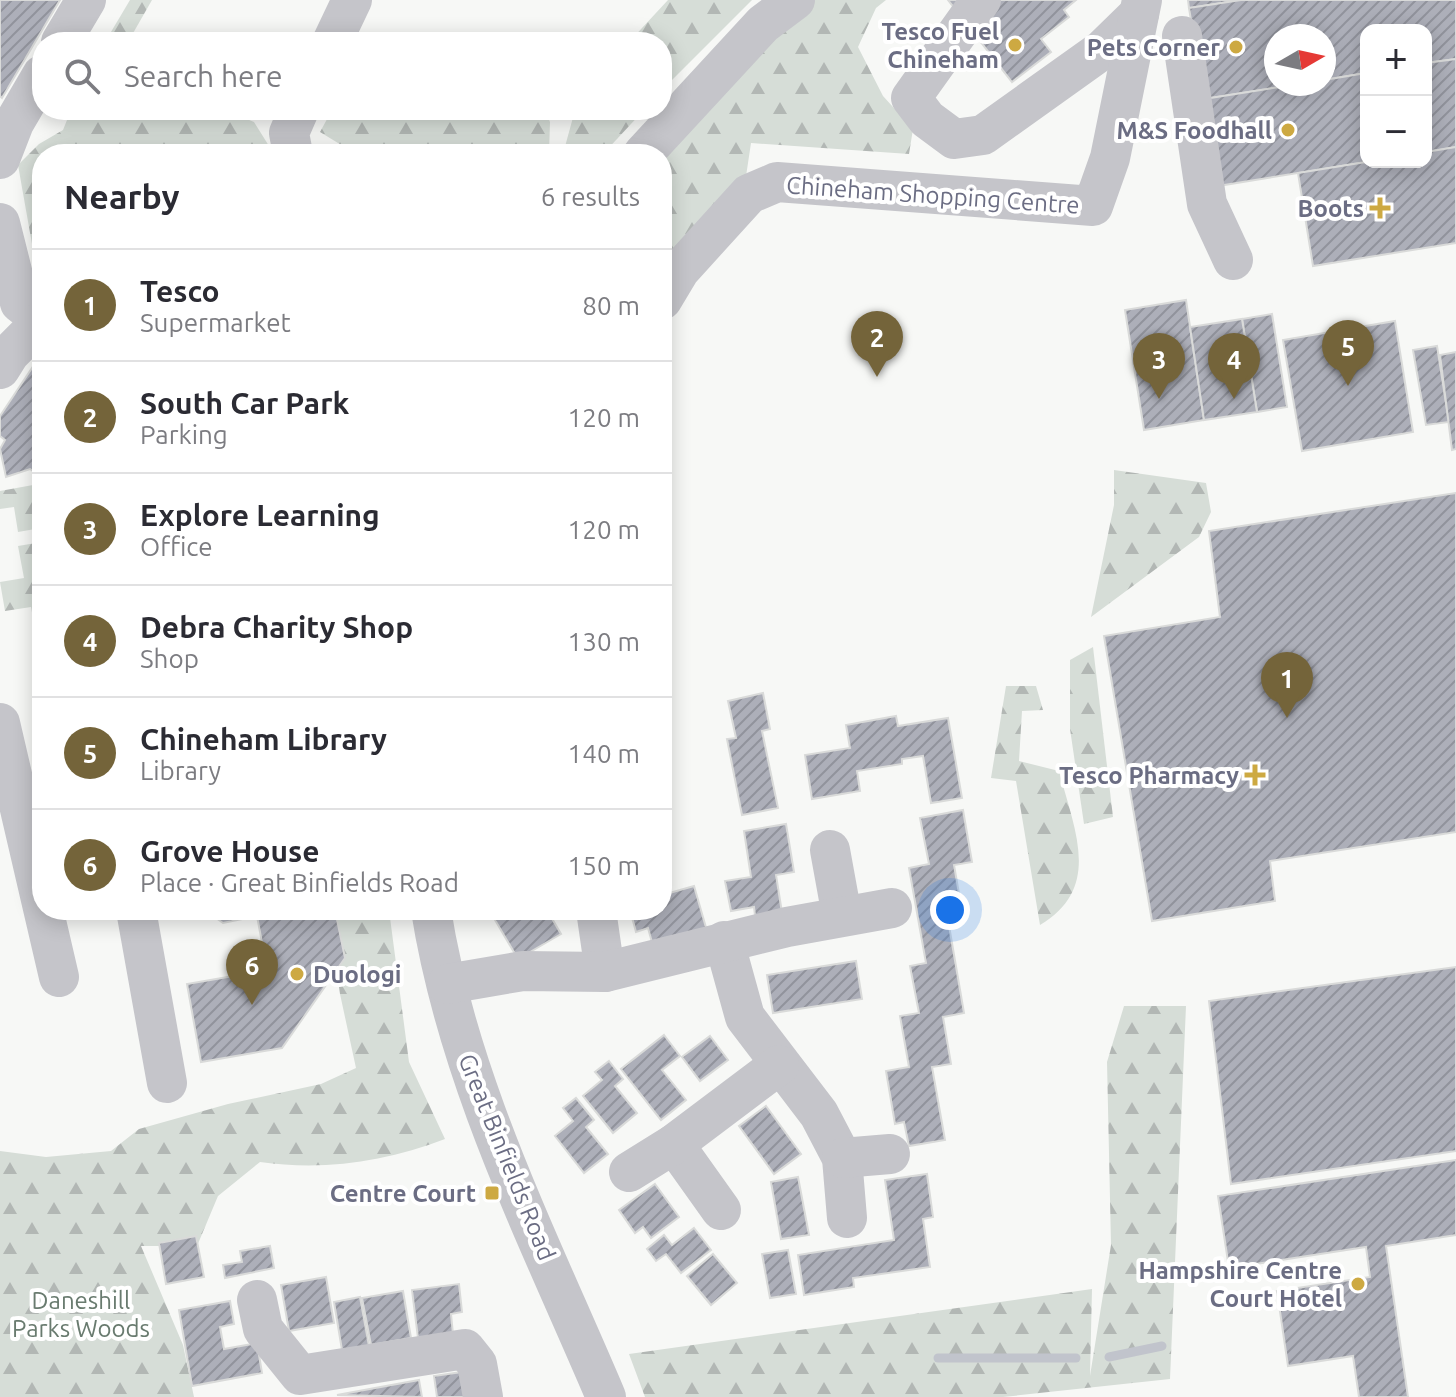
<!DOCTYPE html>
<meta charset="utf-8">
<style>
:root{--surface:#fff;--page:#f7f7f7;--text:#2b2b33;--muted:#7c7c81;--line:#e1e1e2;--accent:#74643a}
body{margin:0;font-family:Ubuntu,sans-serif;background:var(--page);color:var(--text)}
.controls{position:absolute;right:24px;top:24px;display:grid;overflow:hidden;border-radius:16px;box-shadow:0 4px 20px #0003}
.controls button{width:72px;height:72px;display:grid;place-items:center;padding:0;border:0;border-bottom:2px solid var(--line);background:var(--surface);color:var(--text);font:40px sans-serif}
.compass{position:absolute;left:1264px;top:24px;width:72px;height:72px;border-radius:50%;background:var(--surface);box-shadow:0 4px 20px #0003;rotate:81deg}
.you{position:absolute;left:950px;top:910px;width:28px;height:28px;margin:-20px;border:6px solid #fff;border-radius:50%;background:#1a73e8;box-shadow:0 0 0 12px #1a73e833}
.badge{display:grid;place-items:center;width:52px;height:52px;border-radius:50%;background:var(--accent);color:#fff;font-size:26px;font-weight:700}
.pin{position:absolute;translate:-50% -66px;filter:drop-shadow(0 2px 4px #0008)}
.pin::after{content:'';position:absolute;top:42px;width:28px;height:24px;background:inherit;clip-path:polygon(0 0,100% 0,50% 100%)}
.list{margin:0;padding:0;list-style:none}
h2{display:flex;justify-content:space-between;align-items:center;height:104px;margin:0;padding:0 32px;font-size:34px}
h2 small{font-size:26px;font-weight:400;color:var(--muted)}
.list li{display:grid;grid-template-columns:52px 1fr auto;gap:24px;align-items:center;box-sizing:border-box;height:112px;padding:0 32px;border-top:2px solid var(--line)}
.list b{display:block;font-size:30px;white-space:nowrap}
.list p{margin:0;font-size:26px;white-space:nowrap;color:var(--muted)}
.list em{font-size:26px;font-style:normal;color:var(--muted)}
.icon{flex:none;width:44px;height:44px;fill:none;stroke:currentColor;stroke-width:2;stroke-linecap:round;stroke-linejoin:round}
.map{position:relative;flex:none;width:1456px;height:1397px;overflow:hidden}
.search{position:absolute;background:var(--surface);box-shadow:0 4px 20px #0003;left:32px;top:32px;width:640px;height:88px;display:flex;align-items:center;gap:20px;box-sizing:border-box;padding:0 28px;border-radius:32px;color:var(--muted);font-size:30px}
.panel{position:absolute;background:var(--surface);box-shadow:0 4px 20px #0003;left:32px;top:144px;width:640px;height:776px;border-radius:32px}
.map>svg:first-child{display:block}
.forest{fill:url(#forest-firs)}
.lines{fill:none;stroke-linecap:round;stroke-linejoin:round}
.stream{stroke:#c1c4cc;stroke-width:9}
.building{fill:url(#building-hatch);stroke:#d9dad9;stroke-width:2}
.minor{stroke:#c5c5ca;stroke-width:40}
.poi-dot{fill:#cda942;stroke:#fff;stroke-width:3}
.labels{text-anchor:middle;dominant-baseline:central;stroke-width:8;stroke-linejoin:round;paint-order:stroke}
.poi-label{font-size:24px;font-weight:bold;fill:#6b6d83;stroke:#fff;text-anchor:end}
.street-label{font-size:24px;fill:#6b6d83;stroke:#fff}
.park-label{font-size:24px;fill:#697b6f;stroke:#fff}
</style>
<div class="map">
<svg width="1456" height="1397" viewBox="0 0 1456 1397">
<defs>
<pattern id="forest-firs" width="22" height="20" patternUnits="userSpaceOnUse" patternTransform="scale(2)"><rect width="22" height="20" fill="#d6ddd7"/><path d="M5 1l3.5 6h-7zM16 11l3.5 6h-7z" fill="#b2b7b4"/></pattern>
<pattern id="building-hatch" width="6" height="6" patternUnits="userSpaceOnUse" patternTransform="scale(2)"><rect width="6" height="6" fill="#adafb9"/><path d="M-1 1l2-2M0 6l6-6M5 7l2-2" fill="none" stroke="#91939c"/></pattern>
</defs>
<rect width="100%" height="100%" fill="#f7f8f6"/>
<g class="forest">
<path d="M130,0H152L128,42H105Z"/>
<path d="M668,0H752L662,90V42H629Z"/>
<path d="M809,0H886L876,8L858,47L883,96L913,129L909,154L751,143L745,183L662,292V160Z"/>
<path d="M71,110H225L254,122L274,154H42V269L32,244L18,165L39,144L63,130Z"/>
<path d="M332,110H464L467,115H476L480,110H545L550,122L549,154H356L320,132Z"/>
<path d="M575,110H644L603,154H563Z"/>
<path d="M1114,470L1206,483L1211,512L1199,537L1091,617L1114,505Z"/>
<path d="M33,485L41,528L18,532L14,507L0,509V491Z"/>
<path d="M42,542V629L35,630L31,607L5,611L0,582L24,578L18,546Z"/>
<path d="M1093,647L1113,817L1084,824L1070,729V660Z"/>
<path d="M1006,686H1036L1043,710L1022,711L1019,761L1059,771C1074,829 1103,888 1040,925L1016,781L991,778Z"/>
<path d="M328,910H389L409,1062L445,1139C386,1162 323,1171 260,1162L218,1196L197,1246H141L183,1345L194,1397H0V1151L46,1157L111,1151L139,1129L228,1104L321,1084L356,1068L340,994Z"/>
<path d="M1124,1006H1186L1170,1379L1003,1397H645L629,1354L1092,1289L1090,1376L1111,1245L1107,1062Z"/>
</g>
<g class="lines">
<g class="stream">
<path d="M1109,1357L1162,1346"/>
<path d="M938,1358H1076"/>
</g>
</g>
<g class="building">
<path d="M0,0H60L2,98L0,96Z"/>
<path d="M948,0H1076L1064,10L1069,17L1041,39L1051,52L1012,82Z"/>
<path d="M1188,0H1241L1189,8Z"/>
<path d="M1241,0H1456V59L1426,63V30H1366V73L1324,80V36H1276V84H1298L1204,99L1189,8Z"/>
<path d="M1456,59V147L1426,152V63Z"/>
<path d="M1366,73V162L1218,186L1204,99L1298,84H1324V80Z"/>
<path d="M1456,147V243L1313,266L1298,173L1366,162H1426V152Z"/>
<path d="M1186,300L1204,420L1144,430L1125,310Z"/>
<path d="M1272,314L1287,407L1257,412L1242,319Z"/>
<path d="M1242,319L1257,412L1204,420L1190,327Z"/>
<path d="M1395,321L1413,432L1302,451L1283,340Z"/>
<path d="M1437,346L1449,422L1426,425L1413,350Z"/>
<path d="M1456,352V449L1452,450L1440,355Z"/>
<path d="M42,364V477L30,469L6,477L0,449L5,440L0,436V416L34,365Z"/>
<path d="M1456,493V832L1270,861L1275,901L1152,921L1104,636L1220,617L1209,531Z"/>
<path d="M763,693L770,729L762,731L778,808L742,815L727,739L736,738L728,701Z"/>
<path d="M896,716L898,726L948,718L962,798L931,803L923,756L902,759V764L857,771L860,791L812,799L805,755L850,748L846,725Z"/>
<path d="M963,810L972,862L954,865L962,911L947,914L964,1013L943,1017L951,1064L932,1067L945,1140L909,1146L904,1122L895,1124L886,1071L909,1067L900,1016L919,1013L910,966L926,963L909,868L929,864L920,818Z"/>
<path d="M786,824L794,872L776,875L783,919L756,924L754,907L731,911L725,881L751,877L744,831Z"/>
<path d="M663,885L666,894L694,886L707,931L653,946L648,928L636,932L630,910H662Z"/>
<path d="M205,910H335L345,958L282,1048L201,1062L187,984L239,975L263,948L257,916L223,923Z"/>
<path d="M513,910H547L561,934L518,959L495,920Z"/>
<path d="M856,961L862,999L773,1013L767,975Z"/>
<path d="M1456,967V1151L1231,1184L1209,1001Z"/>
<path d="M664,1035L680,1056L662,1070L686,1100L661,1120L621,1069Z"/>
<path d="M710,1036L728,1060L700,1081L682,1057Z"/>
<path d="M609,1061L623,1079L615,1086L637,1113L613,1133L583,1096L602,1080L595,1072Z"/>
<path d="M576,1098L594,1120L586,1127L608,1154L584,1173L555,1136L573,1121L563,1108Z"/>
<path d="M766,1106L801,1154L774,1174L739,1126Z"/>
<path d="M1456,1160V1235L1386,1246L1408,1397H1359L1353,1356L1288,1366L1277,1291L1370,1277L1366,1247L1229,1268L1218,1196Z"/>
<path d="M927,1174L933,1217L923,1219L930,1267L853,1278L854,1287L804,1295L798,1255L894,1240L885,1180Z"/>
<path d="M798,1177L809,1235L781,1239L771,1182Z"/>
<path d="M655,1184L679,1217L651,1238L643,1227L635,1233L619,1210Z"/>
<path d="M694,1228L711,1250L681,1273L666,1254L656,1261L647,1249L664,1235L672,1245Z"/>
<path d="M196,1236L204,1277L166,1284L159,1243Z"/>
<path d="M270,1246L274,1268L225,1278L223,1265L242,1262L240,1251Z"/>
<path d="M788,1250L796,1294L770,1298L762,1254Z"/>
<path d="M713,1254L737,1283L711,1305L687,1276Z"/>
<path d="M326,1277L334,1323L289,1331L281,1285Z"/>
<path d="M459,1284L462,1312L451,1314L453,1334L418,1338L412,1290Z"/>
<path d="M403,1291L411,1338L371,1345L362,1298Z"/>
<path d="M360,1297L369,1346L342,1350L334,1302Z"/>
<path d="M230,1301L234,1324L220,1327L224,1349L257,1343L262,1373L192,1386L179,1310Z"/>
<path d="M462,1372L465,1397H437L434,1376Z"/>
<path d="M419,1380L422,1397L337,1395Z"/>
</g>
<g class="lines">
<g class="minor">
<path d="M981,0L911,98L927,119L954,139L983,135L1102,50L1139,14"/>
<path d="M1182,36L1207,204L1233,260"/>
<path d="M61,42L86,0"/>
<path d="M332,42L352,0"/>
<path d="M293,154L289,133L299,110"/>
<path d="M643,154L763,24L795,0"/>
<path d="M0,159L14,123L42,75"/>
<path d="M0,223L20,303L42,320"/>
<path d="M662,300L680,270L749,194L777,182L1093,206L1110,158L1142,0"/>
<path d="M0,369L10,353L42,321"/>
<path d="M0,723L59,977"/>
<path d="M830,850L842,916"/>
<path d="M136,910L167,1083"/>
<path d="M431,910C458,1081 539,1239 606,1397"/>
<path d="M596,910L605,972"/>
<path d="M724,941L745,1017L819,1114L842,1158L847,1218"/>
<path d="M447,984L523,971L605,972L787,927L892,908"/>
<path d="M674,1144L721,1210"/>
<path d="M842,1158L890,1154"/>
<path d="M629,1172L674,1144L779,1065"/>
<path d="M257,1300L263,1329L300,1375L465,1349L477,1364L483,1397"/>
</g>
</g>
<g class="poi-dot">
<circle cx="1015" cy="45" r="8"/>
<circle cx="1236" cy="47" r="8"/>
<circle cx="1288" cy="130" r="8"/>
<path d="M1376 196h8v8h8v8h-8v8h-8v-8h-8v-8h8z"/>
<path d="M1251 763h8v8h8v8h-8v8h-8v-8h-8v-8h8z"/>
<circle cx="297" cy="974" r="8"/>
<rect x="484" y="1185" width="16" height="16" rx="4"/>
<circle cx="1358" cy="1284" r="8"/>
</g>
<g class="labels">
<g class="poi-label">
<text x="999" y="31">Tesco Fuel<tspan x="999" dy="28">Chineham</tspan></text>
<text x="1220" y="47">Pets Corner</text>
<text x="1272" y="130">M&amp;S Foodhall</text>
<text x="1364" y="208">Boots</text>
<text x="1239" y="775">Tesco Pharmacy</text>
<text x="313" y="974" text-anchor="start">Duologi</text>
<text x="476" y="1193">Centre Court</text>
<text x="1342" y="1270">Hampshire Centre<tspan x="1342" dy="28">Court Hotel</tspan></text>
</g>
<g class="street-label">
<text transform="translate(933 195) rotate(4)">Chineham Shopping Centre</text>
<text transform="translate(507 1157) rotate(68)">Great Binfields Road</text>
</g>
<g class="park-label">
<text x="81" y="1300">Daneshill<tspan x="81" dy="28">Parks Woods</tspan></text>
</g>
</g>
</svg>
<div class="controls">
<button>+</button>
<button>−</button>
</div>
<svg class="compass" viewBox="-18 -18 36 36"><path d="M0-13l5 13h-10z" fill="#e53935"/><path d="M0 13l5-13h-10z" fill="#7c7c81"/></svg>
<div class="you"></div>
<div class="pin badge" style="left:1287px;top:718px">1</div>
<div class="pin badge" style="left:877px;top:377px">2</div>
<div class="pin badge" style="left:1159px;top:399px">3</div>
<div class="pin badge" style="left:1234px;top:399px">4</div>
<div class="pin badge" style="left:1348px;top:386px">5</div>
<div class="pin badge" style="left:252px;top:1005px">6</div>
<div class="search"><svg class="icon" aria-label="search" viewBox="0 0 24 24"><circle cx="10" cy="10" r="6"/><path d="M15 15l6 6"/></svg>Search here</div>
<section class="panel">
<h2>Nearby<small>6 results</small></h2>
<ul class="list">
<li><span class="badge">1</span><div><b>Tesco</b><p>Supermarket</p></div><em>80 m</em></li>
<li><span class="badge">2</span><div><b>South Car Park</b><p>Parking</p></div><em>120 m</em></li>
<li><span class="badge">3</span><div><b>Explore Learning</b><p>Office</p></div><em>120 m</em></li>
<li><span class="badge">4</span><div><b>Debra Charity Shop</b><p>Shop</p></div><em>130 m</em></li>
<li><span class="badge">5</span><div><b>Chineham Library</b><p>Library</p></div><em>140 m</em></li>
<li><span class="badge">6</span><div><b>Grove House</b><p>Place · Great Binfields Road</p></div><em>150 m</em></li>
</ul>
</section>
</div>
